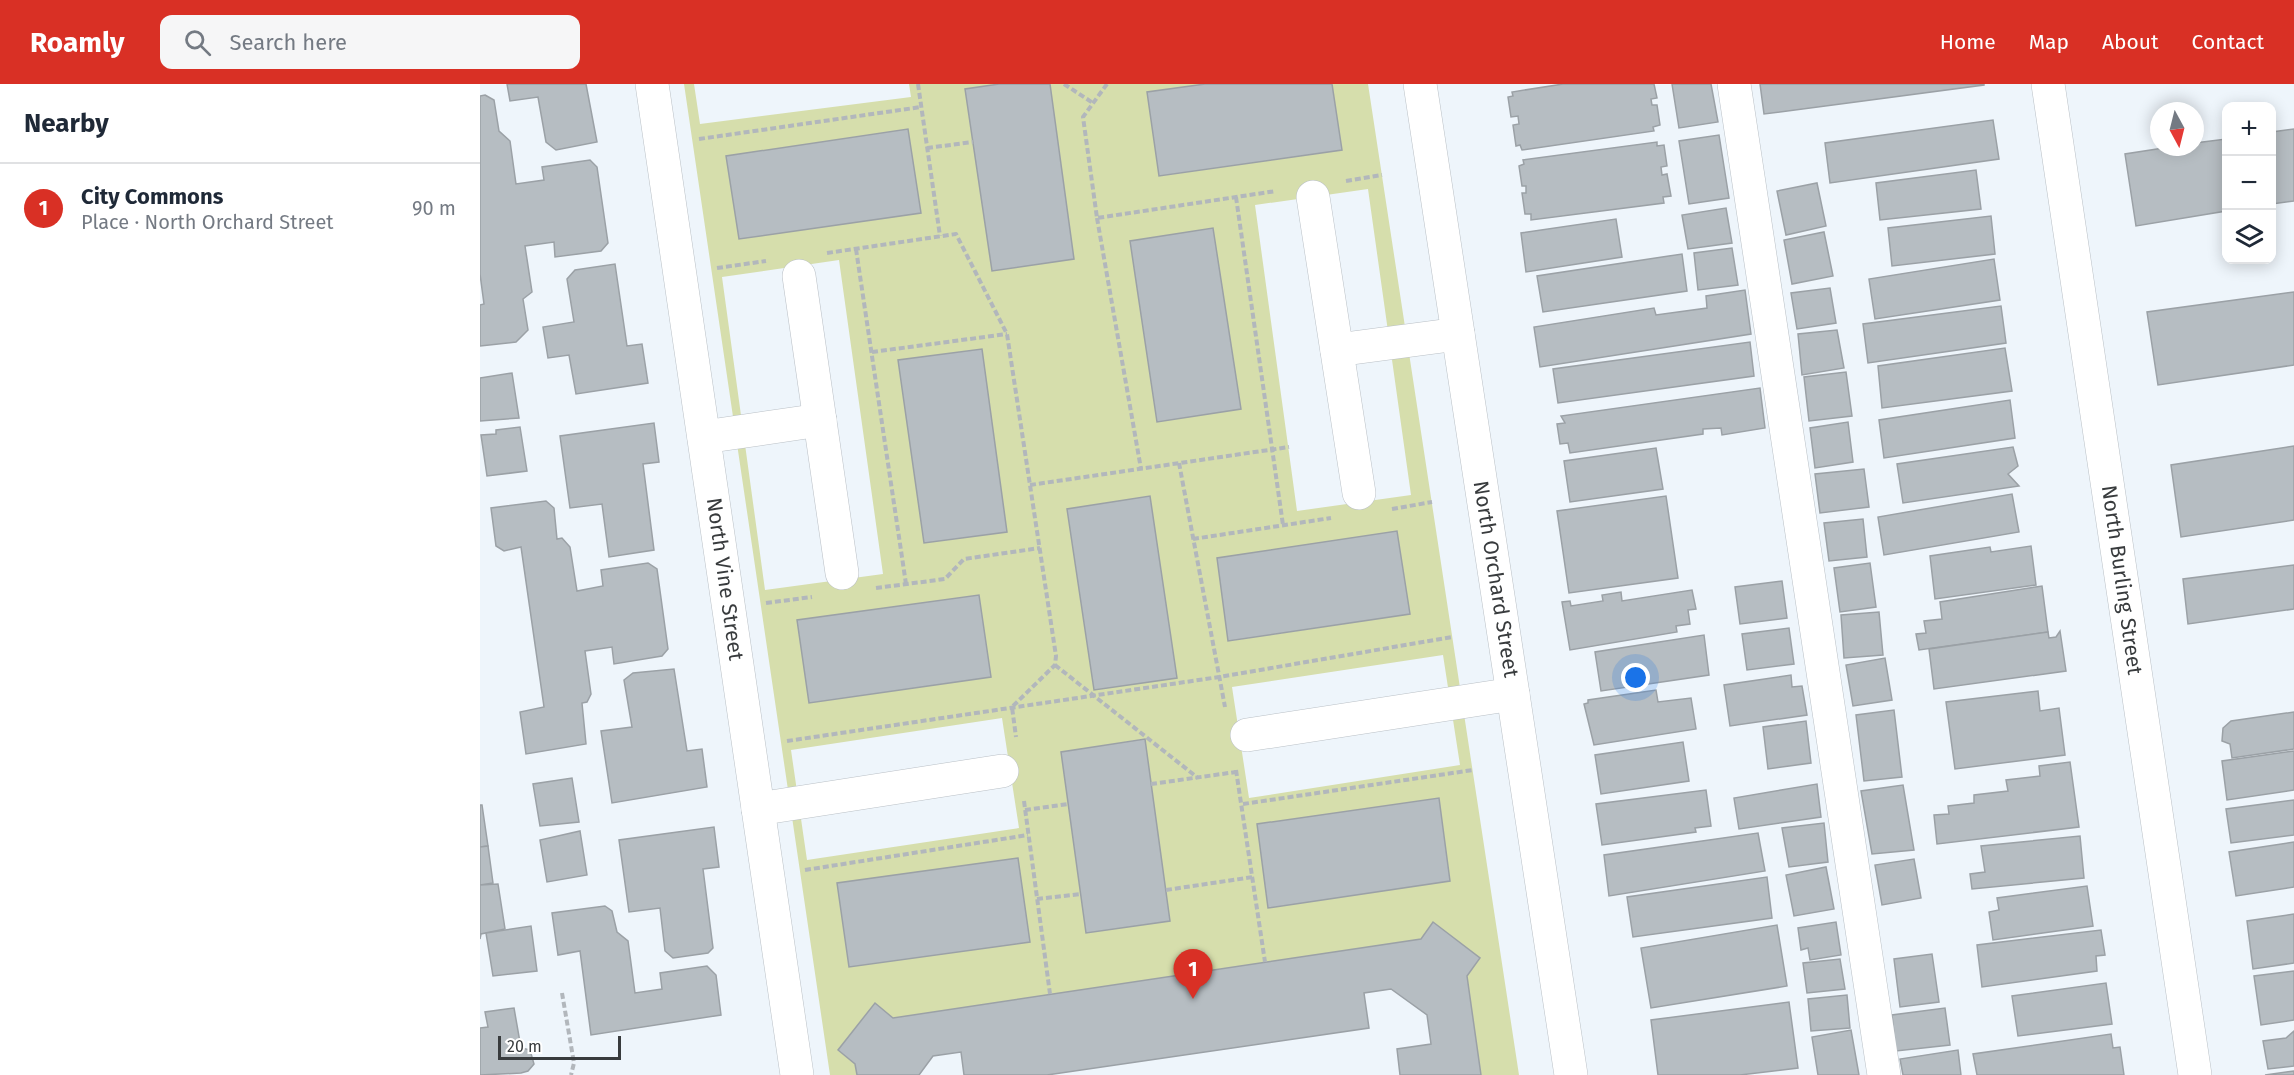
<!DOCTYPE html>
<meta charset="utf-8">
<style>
:root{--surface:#fff;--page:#f6f6f7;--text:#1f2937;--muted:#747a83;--line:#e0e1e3;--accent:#d93025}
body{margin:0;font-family:"Fira Sans",sans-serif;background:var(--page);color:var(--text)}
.controls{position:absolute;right:18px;top:18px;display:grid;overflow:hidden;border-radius:12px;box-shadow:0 3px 15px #0003}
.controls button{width:54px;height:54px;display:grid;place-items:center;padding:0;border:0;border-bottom:2px solid var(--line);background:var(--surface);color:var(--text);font:30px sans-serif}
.compass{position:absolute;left:1670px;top:18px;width:54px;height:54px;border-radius:50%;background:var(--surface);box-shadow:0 3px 15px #0003;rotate:173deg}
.scale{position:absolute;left:18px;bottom:15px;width:123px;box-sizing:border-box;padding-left:6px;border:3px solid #383b3d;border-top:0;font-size:16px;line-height:21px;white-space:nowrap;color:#383b3d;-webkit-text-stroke:4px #fff;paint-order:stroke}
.you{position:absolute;left:1156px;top:594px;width:21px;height:21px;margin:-15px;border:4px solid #fff;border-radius:50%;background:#1a73e8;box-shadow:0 0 0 9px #1a73e833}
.badge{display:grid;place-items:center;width:39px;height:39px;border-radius:50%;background:var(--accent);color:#fff;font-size:20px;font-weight:700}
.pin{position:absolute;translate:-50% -50px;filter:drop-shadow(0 2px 3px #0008)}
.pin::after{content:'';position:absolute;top:32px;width:21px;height:18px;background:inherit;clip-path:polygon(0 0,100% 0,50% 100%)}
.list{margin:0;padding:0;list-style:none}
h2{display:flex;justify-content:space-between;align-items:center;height:78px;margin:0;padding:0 24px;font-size:26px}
h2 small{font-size:20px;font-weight:400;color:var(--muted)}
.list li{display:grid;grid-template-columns:39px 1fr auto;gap:18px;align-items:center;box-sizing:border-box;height:90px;padding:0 24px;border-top:2px solid var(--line)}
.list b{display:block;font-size:22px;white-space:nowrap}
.list p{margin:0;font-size:20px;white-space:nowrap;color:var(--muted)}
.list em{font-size:20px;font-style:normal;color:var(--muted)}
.icon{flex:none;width:33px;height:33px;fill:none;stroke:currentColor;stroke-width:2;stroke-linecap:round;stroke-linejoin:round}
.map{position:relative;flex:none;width:1814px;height:991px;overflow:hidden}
header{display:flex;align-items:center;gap:36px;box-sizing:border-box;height:84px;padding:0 30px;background:var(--accent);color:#fff}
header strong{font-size:28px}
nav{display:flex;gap:33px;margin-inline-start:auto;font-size:21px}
.search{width:420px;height:54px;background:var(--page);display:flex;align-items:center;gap:15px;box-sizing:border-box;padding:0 21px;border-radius:12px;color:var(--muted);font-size:22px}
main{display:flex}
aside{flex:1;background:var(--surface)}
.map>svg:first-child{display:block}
.green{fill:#d6deac;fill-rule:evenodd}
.building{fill:#b6bdc2;stroke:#9ba1a6;stroke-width:1.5}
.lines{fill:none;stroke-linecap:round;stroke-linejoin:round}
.minor-casing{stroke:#bac0c6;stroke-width:34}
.path{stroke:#b2b7bc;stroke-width:4;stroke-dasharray:6 3;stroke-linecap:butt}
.minor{stroke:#fff;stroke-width:33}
.labels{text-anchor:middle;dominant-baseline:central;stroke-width:6;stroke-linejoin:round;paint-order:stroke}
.street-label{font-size:21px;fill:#383b3d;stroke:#fff}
</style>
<header>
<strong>Roamly</strong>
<div class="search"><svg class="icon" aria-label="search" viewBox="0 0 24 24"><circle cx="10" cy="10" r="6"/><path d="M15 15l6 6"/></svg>Search here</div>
<nav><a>Home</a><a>Map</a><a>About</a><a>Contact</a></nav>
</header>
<main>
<aside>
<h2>Nearby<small></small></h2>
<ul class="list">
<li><span class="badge">1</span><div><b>City Commons</b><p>Place · North Orchard Street</p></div><em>90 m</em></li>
</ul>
</aside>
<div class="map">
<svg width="1814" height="991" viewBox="0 0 1814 991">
<rect width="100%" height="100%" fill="#eef5fb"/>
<path class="green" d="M204,0H214L220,40L431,13L429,0H519L485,5L512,187L594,175L570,0H725L680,92L862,66L852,0H888L1039,991H1001L987,892L999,874L953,838L941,855L413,934L395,919L358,966L375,980L377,991H350ZM428,45L259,155L247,72ZM888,105L931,411L817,427L775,121ZM733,145L761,325L677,338L650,157ZM359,176L403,490L285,506L242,193ZM501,265L527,448L444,459L419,276ZM670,413L696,594L614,606L587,425ZM917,448L930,530L749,557L737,474ZM499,511L511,593L329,619L318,536ZM963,571L980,681L769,714L752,603ZM522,634L539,744L327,776L311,666ZM664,655L690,837L606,849L581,668ZM959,714L970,797L788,824L777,740ZM358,799L549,858L369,883Z"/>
<g class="building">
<path d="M27,0H106L117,58L76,66L66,58L58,13L30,17Z"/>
<path d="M519,0H570L594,175L512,187L485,5Z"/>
<path d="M725,0H852L862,66L679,92L667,8Z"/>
<path d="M1083,0H1174L1177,14L1171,15L1172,21H1177L1180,41L1173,43L1174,47L1042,66L1040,61L1036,62L1033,41L1039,40L1038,32L1031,33L1028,13L1033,12L1032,8Z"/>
<path d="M1192,0H1231L1238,38L1199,44Z"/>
<path d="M1280,0H1504V1L1284,30Z"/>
<path d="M5,11L14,16L19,47L30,57L36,100L64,96L62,83L110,76L117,83L128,159L121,167L75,173L74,158L45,162L52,208L43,215L48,246L36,258L0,262V221L4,220L0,190V12Z"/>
<path d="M1513,36L1519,75L1350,99L1345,59Z"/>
<path d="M428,45L441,129L259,155L246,72Z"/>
<path d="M1814,45V117L1792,120V48Z"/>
<path d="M1239,51L1249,114L1209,120L1199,57Z"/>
<path d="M1746,55V127L1656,142L1645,70L1690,63H1715V59Z"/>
<path d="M1177,58V62L1184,61L1187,82L1181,83L1182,91L1187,90L1191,112L1183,113L1184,119L1051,136V130H1045L1042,109H1046V102H1042L1039,82L1044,80L1043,76Z"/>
<path d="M1496,86L1501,125L1400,136L1396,99Z"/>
<path d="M1337,99L1346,142L1306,151L1297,107Z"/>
<path d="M1246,124L1252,159L1208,165L1202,131Z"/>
<path d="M1511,132L1515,170L1412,182L1408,144Z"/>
<path d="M1136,135L1142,173L1046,188L1041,149Z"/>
<path d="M733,144L761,325L677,338L650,157Z"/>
<path d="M1344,148L1353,192L1312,200L1304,156Z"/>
<path d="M1252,164L1258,201L1218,206L1214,169Z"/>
<path d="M1202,170L1207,207L1063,228L1057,192Z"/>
<path d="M1514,175L1520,216L1395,235L1389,195Z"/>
<path d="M135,180L147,262L162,260L168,299L96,310L89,271L68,274L63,243L94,238L87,195L95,186Z"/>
<path d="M1350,204L1356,239L1317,245L1311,209Z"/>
<path d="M1265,206L1271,250L1060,283L1054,243L1174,224L1176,231L1227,224L1226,212Z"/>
<path d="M1814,208V281L1678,301L1667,228Z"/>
<path d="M1521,222L1526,259L1388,279L1383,240Z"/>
<path d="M1357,246L1364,284L1322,291L1318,250Z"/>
<path d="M1270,258L1274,292L1078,319L1073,285Z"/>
<path d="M1525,264L1532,307L1402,324L1398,282Z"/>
<path d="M502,265L527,448L444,459L418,276Z"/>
<path d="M1366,288L1372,332L1329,337L1324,293Z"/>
<path d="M32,289L39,334L0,337V294Z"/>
<path d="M1280,304L1285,344L1242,351L1241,344L1223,345V350L1090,369L1088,359L1080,360L1077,340L1085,339L1081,332Z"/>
<path d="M1530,316L1535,354L1404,374L1399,336Z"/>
<path d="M1368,338L1373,378L1335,384L1330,344Z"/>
<path d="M174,339L179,378L163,380L174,466L129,473L122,420L90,424L80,352Z"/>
<path d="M40,343L47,387L7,392L1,351L16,350V346Z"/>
<path d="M1814,362V436L1701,453L1691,381Z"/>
<path d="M1533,363L1538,382L1528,390L1539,402L1423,419L1417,380Z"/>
<path d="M1176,364L1183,405L1090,418L1084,377Z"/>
<path d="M1384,385L1389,423L1340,429L1335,390Z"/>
<path d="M1532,410L1539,448L1404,471L1398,433Z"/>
<path d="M670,412L697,594L614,606L587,425Z"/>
<path d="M1186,412L1198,494L1089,509L1077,427Z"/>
<path d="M66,417L74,424L77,455L82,454L90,463L97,507L123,502L121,486L168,479L177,485L188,565L182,572L134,580L132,563L105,567L111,610L107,618L102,619L106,660L46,670L40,628L64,623L41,463L24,467L16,462L11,424Z"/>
<path d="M1383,435L1387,473L1349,477L1344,439Z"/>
<path d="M917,447L930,530L748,557L737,474Z"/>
<path d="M1551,462L1556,501L1455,515L1450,472L1510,463L1511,468Z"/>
<path d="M1390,479L1396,523L1360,528L1354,484Z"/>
<path d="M1814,481V525L1708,540L1703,495Z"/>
<path d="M1302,497L1307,534L1260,540L1255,503Z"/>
<path d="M1562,502L1568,548L1439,566L1436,550L1446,549L1444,537L1462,535L1460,518Z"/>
<path d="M1212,506L1216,525L1208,526L1210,540L1196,542L1197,548L1090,566L1082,518L1090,517L1091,522L1123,517L1122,511L1141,508L1142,517Z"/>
<path d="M499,511L511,593L329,619L317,536Z"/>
<path d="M1399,528L1403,571L1364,574L1361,531Z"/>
<path d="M1309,544L1314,580L1267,586L1262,550Z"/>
<path d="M1580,547L1586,587L1454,605L1449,565L1568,548L1569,554L1576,553Z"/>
<path d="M1224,551L1229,591L1121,607L1115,568Z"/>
<path d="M1405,574L1412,616L1373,622L1366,581Z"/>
<path d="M194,585L207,667L222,665L227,703L132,719L121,647L152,643L144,596L153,589Z"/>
<path d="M1311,591L1312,603L1322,602L1327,631L1250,642L1244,601Z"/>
<path d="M1176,606L1178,618L1211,614L1216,645L1114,661L1104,620L1108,619V616Z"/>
<path d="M1558,607L1560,627L1579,624L1585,671L1475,685L1466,618Z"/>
<path d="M1414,626L1422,693L1384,697L1376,631Z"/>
<path d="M1814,628V665L1752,674L1750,660L1742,657L1743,644L1751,637Z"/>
<path d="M1326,637L1331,679L1288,685L1283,643Z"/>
<path d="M665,655L690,837L606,849L581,668Z"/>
<path d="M1203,658L1209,697L1121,710L1115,671Z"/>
<path d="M1814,667V706L1747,716L1742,677Z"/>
<path d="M1590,678L1599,743L1457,760L1454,731L1469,730L1468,722L1494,719V711L1528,707L1526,696L1560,692L1559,682Z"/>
<path d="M92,694L99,738L60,742L53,700Z"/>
<path d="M1337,700L1341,733L1259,745L1254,714Z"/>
<path d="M1423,701L1434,766L1392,770L1381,707Z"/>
<path d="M1226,706L1231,742L1215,744L1216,748L1122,761L1116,720Z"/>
<path d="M959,714L970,797L788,824L777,740Z"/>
<path d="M1814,716V751L1751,759L1746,725Z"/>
<path d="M0,721H2L8,762L0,763Z"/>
<path d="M1344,739L1348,778L1309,783L1302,744Z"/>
<path d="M234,743L239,783L223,785L233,864L228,869L193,874L185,867L180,824L149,828L139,756Z"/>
<path d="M100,747L107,791L67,798L60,756Z"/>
<path d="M1278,749L1285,787L1129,812L1124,771Z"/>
<path d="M1600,752L1604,794L1492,805L1490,790L1505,788L1501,762Z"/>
<path d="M1814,758V803L1756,812L1749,768Z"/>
<path d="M8,762L13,799L0,801V763Z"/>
<path d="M538,774L550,858L369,883L357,799Z"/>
<path d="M1434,775L1441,814L1402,821L1395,781Z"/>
<path d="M1346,783L1354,825L1314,832L1306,791Z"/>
<path d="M1287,793L1292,834L1153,853L1147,813Z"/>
<path d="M18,800L25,845L1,850L0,855V801Z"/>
<path d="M1607,802L1613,842L1513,856L1509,828L1519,826L1517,814Z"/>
<path d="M125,822L132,827L137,848L148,857L155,909L182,905L180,889L227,882L236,891L241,931L111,951L100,867L78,871L72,829Z"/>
<path d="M1814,830V879L1773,885L1767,837Z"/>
<path d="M953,838L1000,874L987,892L1001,991H920L917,965L951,960L947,931L911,905L884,909L889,944L567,991H484L481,968L453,972L439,991H377L375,980L358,966L395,919L413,934L941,855Z"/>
<path d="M1356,838L1361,871L1330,876L1328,864L1321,866L1318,844Z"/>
<path d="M1297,841L1307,902L1171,924L1161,864Z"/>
<path d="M51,842L57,887L13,892L6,849Z"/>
<path d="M1621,846L1625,871L1616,872L1617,887L1502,903L1497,861Z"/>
<path d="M1452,870L1459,918L1420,923L1414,875Z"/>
<path d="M1360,875L1365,905L1327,909L1323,879Z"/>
<path d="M1814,887V936L1781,941L1774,892Z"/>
<path d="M1626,899L1632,940L1538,952L1532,912Z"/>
<path d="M1367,911L1370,944L1331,947L1328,915Z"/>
<path d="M1309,918L1318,984L1260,991H1178L1171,936Z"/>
<path d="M34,924L41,964L50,966L54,980L48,987L41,989L0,991V944L8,943L5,928Z"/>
<path d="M1465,924L1470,961L1416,967L1412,931Z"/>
<path d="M1371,946L1379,991H1338L1332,953Z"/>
<path d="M1814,947V982L1788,985L1783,957L1806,954Z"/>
<path d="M1631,950L1633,964L1640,963L1644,991H1497L1493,970Z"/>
<path d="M1478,966L1481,991H1423L1420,975Z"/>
<path d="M1814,987V991H1785Z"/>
</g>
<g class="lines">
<defs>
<g id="minor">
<path d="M172,0L317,991"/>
<path d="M940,0L1091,991"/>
<path d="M1254,0L1404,991"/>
<path d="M1568,0L1715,991"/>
<path d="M833,113L879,409"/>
<path d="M319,192L362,489"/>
<path d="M857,266L978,250"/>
<path d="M224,353L340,336"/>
<path d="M767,651L1033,610"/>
<path d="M278,725L522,687"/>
</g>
</defs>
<use href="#minor" class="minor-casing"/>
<g class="path">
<path d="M438,0L460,152"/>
<path d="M584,0L613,19"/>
<path d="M627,0L603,33L617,134L796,107"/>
<path d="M219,55L441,23"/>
<path d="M447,64L493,58"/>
<path d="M866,97L902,91"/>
<path d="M756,113L803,441"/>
<path d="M617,134L661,385"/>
<path d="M376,165L426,500"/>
<path d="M347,169L476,150L527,250L576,572L575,581L532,623L536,653"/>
<path d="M237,184L286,177"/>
<path d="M392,268L527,250"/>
<path d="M699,379L745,623"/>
<path d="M550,401L809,363"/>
<path d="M912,425L952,418"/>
<path d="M713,455L851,434"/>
<path d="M396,504L465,495L484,475L560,464"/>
<path d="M286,519L332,513"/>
<path d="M575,581L718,694"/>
<path d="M307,657L739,593L972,553"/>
<path d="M756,686L785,878"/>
<path d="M671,700L756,688"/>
<path d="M544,717L570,910"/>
<path d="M763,720L993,686"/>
<path d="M545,726L588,720"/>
<path d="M325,786L548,751"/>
<path d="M686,806L773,793"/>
<path d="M557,815L601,810"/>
<path d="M82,909L94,979L91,991"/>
</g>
<use href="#minor" class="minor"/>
</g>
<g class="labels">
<g class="street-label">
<text transform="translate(245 495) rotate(82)">North Vine Street</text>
<text transform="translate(1016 495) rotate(81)">North Orchard Street</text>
<text transform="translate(1642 496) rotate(82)">North Burling Street</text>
</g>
</g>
</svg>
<div class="controls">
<button>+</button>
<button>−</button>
<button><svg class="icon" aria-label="layers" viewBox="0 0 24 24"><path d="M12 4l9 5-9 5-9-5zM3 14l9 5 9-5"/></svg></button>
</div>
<svg class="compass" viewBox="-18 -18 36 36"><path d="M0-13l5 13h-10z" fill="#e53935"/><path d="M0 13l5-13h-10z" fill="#747a83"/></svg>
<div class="scale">20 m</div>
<div class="you"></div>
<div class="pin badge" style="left:713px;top:915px">1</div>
</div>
</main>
